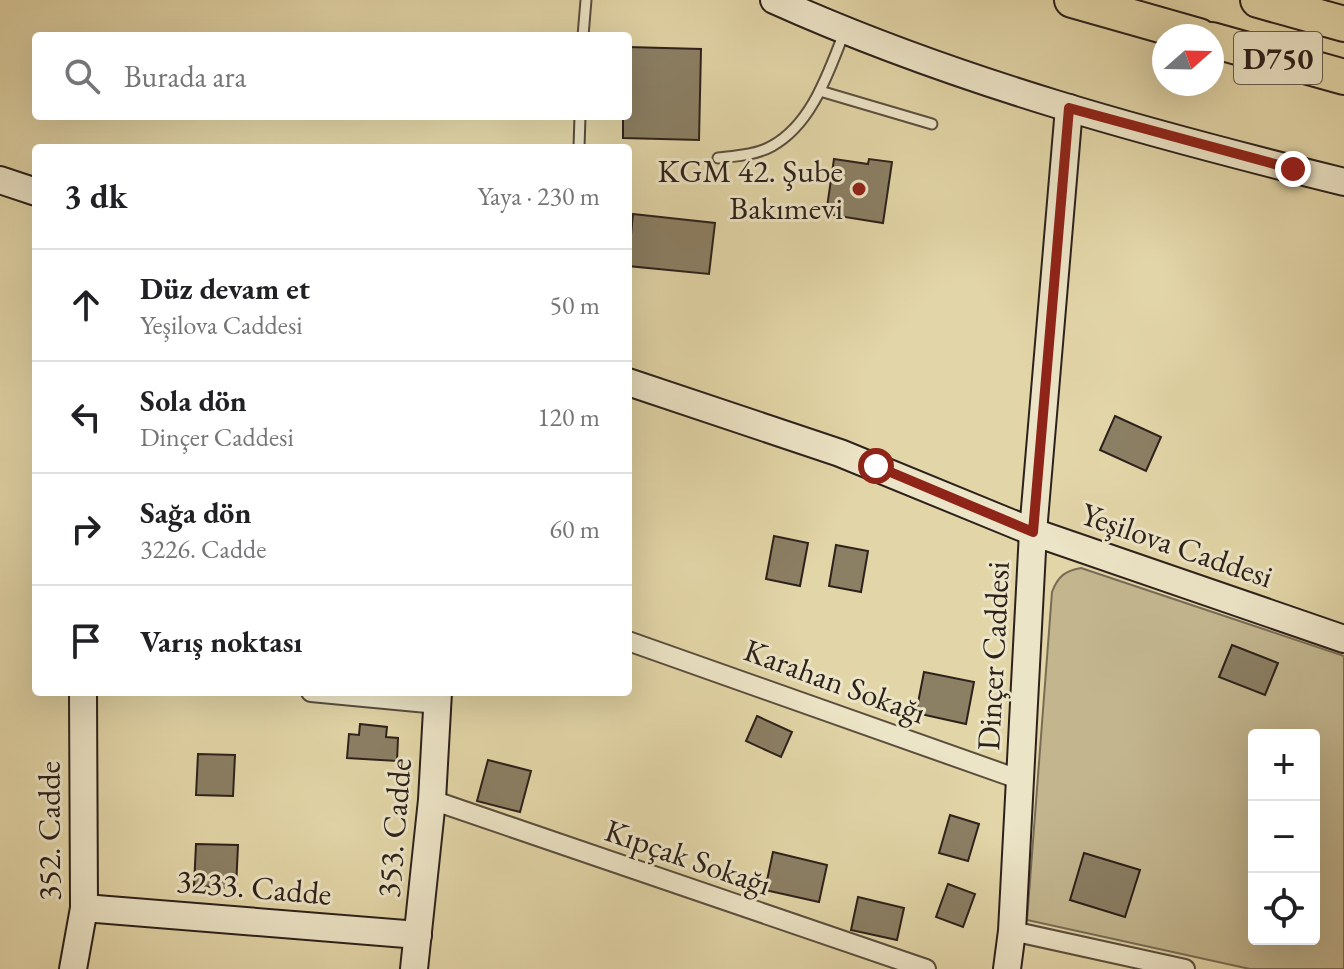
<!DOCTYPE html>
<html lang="tr">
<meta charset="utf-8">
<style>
:root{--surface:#fff;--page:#f6f6f6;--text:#202124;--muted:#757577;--line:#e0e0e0}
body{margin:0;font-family:"EB Garamond",serif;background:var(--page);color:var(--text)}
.controls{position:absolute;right:24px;bottom:24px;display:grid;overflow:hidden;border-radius:8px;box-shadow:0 8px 32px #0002}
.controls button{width:72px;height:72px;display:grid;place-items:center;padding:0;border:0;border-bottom:2px solid var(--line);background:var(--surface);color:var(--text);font:40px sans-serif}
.compass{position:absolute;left:1152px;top:24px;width:72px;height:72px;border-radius:50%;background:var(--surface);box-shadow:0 8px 32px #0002;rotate:70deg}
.stop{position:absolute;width:24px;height:24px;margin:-18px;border:6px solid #8f2418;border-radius:50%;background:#fff}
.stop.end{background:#8f2418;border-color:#fff;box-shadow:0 2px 8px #0008}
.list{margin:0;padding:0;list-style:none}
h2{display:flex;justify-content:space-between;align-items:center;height:104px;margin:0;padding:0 32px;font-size:34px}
h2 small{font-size:26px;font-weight:400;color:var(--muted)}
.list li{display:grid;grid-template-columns:52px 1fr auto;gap:24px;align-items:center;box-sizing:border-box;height:112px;padding:0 32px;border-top:2px solid var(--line)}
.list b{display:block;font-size:30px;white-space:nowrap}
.list p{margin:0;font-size:26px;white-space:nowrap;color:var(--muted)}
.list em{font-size:26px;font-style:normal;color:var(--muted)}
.icon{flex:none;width:44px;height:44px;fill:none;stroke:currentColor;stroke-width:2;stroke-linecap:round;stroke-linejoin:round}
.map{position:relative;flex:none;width:1344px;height:969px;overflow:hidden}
.search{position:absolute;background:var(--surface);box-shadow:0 8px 32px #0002;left:32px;top:32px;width:600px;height:88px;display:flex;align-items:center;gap:20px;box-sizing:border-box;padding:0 28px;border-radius:8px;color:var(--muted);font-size:30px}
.panel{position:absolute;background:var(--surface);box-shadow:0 8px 32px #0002;left:32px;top:144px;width:600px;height:552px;border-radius:8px}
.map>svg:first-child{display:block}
.green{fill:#c3b68f;stroke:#786c55;stroke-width:2;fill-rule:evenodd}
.building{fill:#8b7f64;stroke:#2c211b;stroke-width:2}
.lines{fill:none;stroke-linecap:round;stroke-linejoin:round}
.lane-casing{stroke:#5a4e3e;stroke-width:13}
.street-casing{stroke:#5a4e3e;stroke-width:22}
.secondary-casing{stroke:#2c211b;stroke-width:30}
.highway-casing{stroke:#2c211b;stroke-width:38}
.lane{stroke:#ece4c6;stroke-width:9}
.street{stroke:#ece4c6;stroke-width:18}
.secondary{stroke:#ece4c6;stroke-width:26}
.highway{stroke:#e2d5a7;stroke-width:34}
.route{stroke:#8f2418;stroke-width:10}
.poi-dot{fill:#8f2418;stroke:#ece4c6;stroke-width:3}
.labels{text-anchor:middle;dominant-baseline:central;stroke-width:6;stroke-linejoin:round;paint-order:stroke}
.shield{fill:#ece4c6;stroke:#665c4e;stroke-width:2}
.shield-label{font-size:30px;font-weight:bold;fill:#2c211b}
.poi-label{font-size:32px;fill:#2c211b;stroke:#ece4c6;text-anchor:end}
.street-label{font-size:32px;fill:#2c211b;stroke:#ece4c6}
</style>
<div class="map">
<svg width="1344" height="969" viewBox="0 0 1344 969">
<rect width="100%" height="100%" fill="#e2d5a7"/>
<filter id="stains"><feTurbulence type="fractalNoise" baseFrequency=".0025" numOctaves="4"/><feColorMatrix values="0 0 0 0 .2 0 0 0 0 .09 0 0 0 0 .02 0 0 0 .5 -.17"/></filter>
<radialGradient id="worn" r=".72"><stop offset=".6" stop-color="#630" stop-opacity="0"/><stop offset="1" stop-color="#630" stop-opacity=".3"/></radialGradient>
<path class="green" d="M1081,568L1344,656V969H1250L1027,920L1052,592C1058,576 1065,571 1081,568ZM1254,735H1314V939H1254Z"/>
<g class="building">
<path d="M628,47L701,49L699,140L623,138V116H628Z"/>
<path d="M834,159L868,164L869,159L892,162L883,223L826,214Z"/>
<path d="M633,214L715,223L709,274L628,266Z"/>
<path d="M1115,416L1161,437L1146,471L1100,450Z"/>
<path d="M774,536L808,543L800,586L766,579Z"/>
<path d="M836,545L868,551L861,592L829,586Z"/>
<path d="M1232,645L1278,663L1265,695L1219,677Z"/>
<path d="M924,672L974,682L966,724L916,713Z"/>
<path d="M757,716L792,732L781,757L746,741Z"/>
<path d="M360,724L387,727L386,737L398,738L397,761L347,758L349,734L359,735Z"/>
<path d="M198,754L235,755L233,796L196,795Z"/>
<path d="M488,760L531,771L520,812L477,801Z"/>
<path d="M950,815L979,824L968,861L939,853Z"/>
<path d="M196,844L238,845L236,888L194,886Z"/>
<path d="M773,852L827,865L819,902L765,890Z"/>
<path d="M1084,853L1140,870L1125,917L1070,900Z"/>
<path d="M948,884L975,894L963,927L936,917Z"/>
<path d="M858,897L904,908L897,940L851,930Z"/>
</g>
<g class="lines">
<defs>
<g id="lane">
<path d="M583,36L586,0"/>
<path d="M820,91L932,124"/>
<path d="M579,148L580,116"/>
<path d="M718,158C736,156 756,155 772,146C812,124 828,73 844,33"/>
</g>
<g id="street">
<path d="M628,641L1021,780"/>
<path d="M311,692L438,704"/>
<path d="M432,800L926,969"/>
<path d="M1012,931L1185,969"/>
</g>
<g id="secondary">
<path d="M774,0C956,82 1151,134 1344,182"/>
<path d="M0,180L36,192"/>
<path d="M628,382L840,453L1033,532L1344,639"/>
<path d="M84,908L418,935"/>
<path d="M73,969L84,908L83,692"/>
<path d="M414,969L432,800L438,692"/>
<path d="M1007,969L1012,931L1033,532L1069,108"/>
</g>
<g id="highway">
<path d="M1072,0L1199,36"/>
<path d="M1258,0L1344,24"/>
<path d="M1212,40L1344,77"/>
</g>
</defs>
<use href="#lane" class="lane-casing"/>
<use href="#street" class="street-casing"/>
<use href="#secondary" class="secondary-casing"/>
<use href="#highway" class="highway-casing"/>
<use href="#lane" class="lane"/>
<use href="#street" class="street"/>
<use href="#secondary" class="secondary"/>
<use href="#highway" class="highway"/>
</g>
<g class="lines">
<path class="route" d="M876,466L1033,532L1069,108L1293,169"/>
</g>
<circle class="poi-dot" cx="859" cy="189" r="8"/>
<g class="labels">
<rect class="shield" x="1234" y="32" width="88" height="52" rx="6"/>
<g class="shield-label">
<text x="1278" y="58">D750</text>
</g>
<g class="poi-label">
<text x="843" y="171">KGM 42. Şube<tspan x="843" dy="37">Bakımevi</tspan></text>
</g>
<g class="street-label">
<text transform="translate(1177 545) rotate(19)">Yeşilova Caddesi</text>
<text transform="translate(993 656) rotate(-87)">Dinçer Caddesi</text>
<text transform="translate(835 681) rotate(20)">Karahan Sokağı</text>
<text transform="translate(394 828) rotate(-85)">353. Cadde</text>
<text transform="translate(49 831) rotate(-90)">352. Cadde</text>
<text transform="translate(688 857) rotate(19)">Kıpçak Sokağı</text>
<text transform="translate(254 887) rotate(5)">3233. Cadde</text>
</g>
</g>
<rect width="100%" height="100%" filter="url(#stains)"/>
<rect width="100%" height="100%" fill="url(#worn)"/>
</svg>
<div class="controls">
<button>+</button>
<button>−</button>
<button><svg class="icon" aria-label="locate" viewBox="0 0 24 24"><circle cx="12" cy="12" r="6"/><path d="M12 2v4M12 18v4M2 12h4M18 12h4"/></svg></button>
</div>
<svg class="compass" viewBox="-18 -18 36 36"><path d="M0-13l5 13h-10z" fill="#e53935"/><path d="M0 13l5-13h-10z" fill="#757577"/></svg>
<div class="stop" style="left:876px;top:466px"></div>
<div class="stop end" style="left:1293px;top:169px"></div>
<div class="search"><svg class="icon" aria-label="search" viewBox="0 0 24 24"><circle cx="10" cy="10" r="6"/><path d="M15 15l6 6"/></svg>Burada ara</div>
<section class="panel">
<h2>3 dk<small>Yaya · 230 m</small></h2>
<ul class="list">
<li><svg class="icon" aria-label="ahead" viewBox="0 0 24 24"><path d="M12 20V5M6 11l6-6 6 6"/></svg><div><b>Düz devam et</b><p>Yeşilova Caddesi</p></div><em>50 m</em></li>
<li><svg class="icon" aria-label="left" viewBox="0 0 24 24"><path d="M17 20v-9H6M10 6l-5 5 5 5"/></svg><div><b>Sola dön</b><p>Dinçer Caddesi</p></div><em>120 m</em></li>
<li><svg class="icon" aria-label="right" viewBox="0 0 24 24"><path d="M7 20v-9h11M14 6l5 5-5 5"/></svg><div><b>Sağa dön</b><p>3226. Cadde</p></div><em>60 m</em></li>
<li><svg class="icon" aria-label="arrive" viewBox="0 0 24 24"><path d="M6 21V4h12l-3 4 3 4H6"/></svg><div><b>Varış noktası</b></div></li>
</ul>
</section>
</div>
